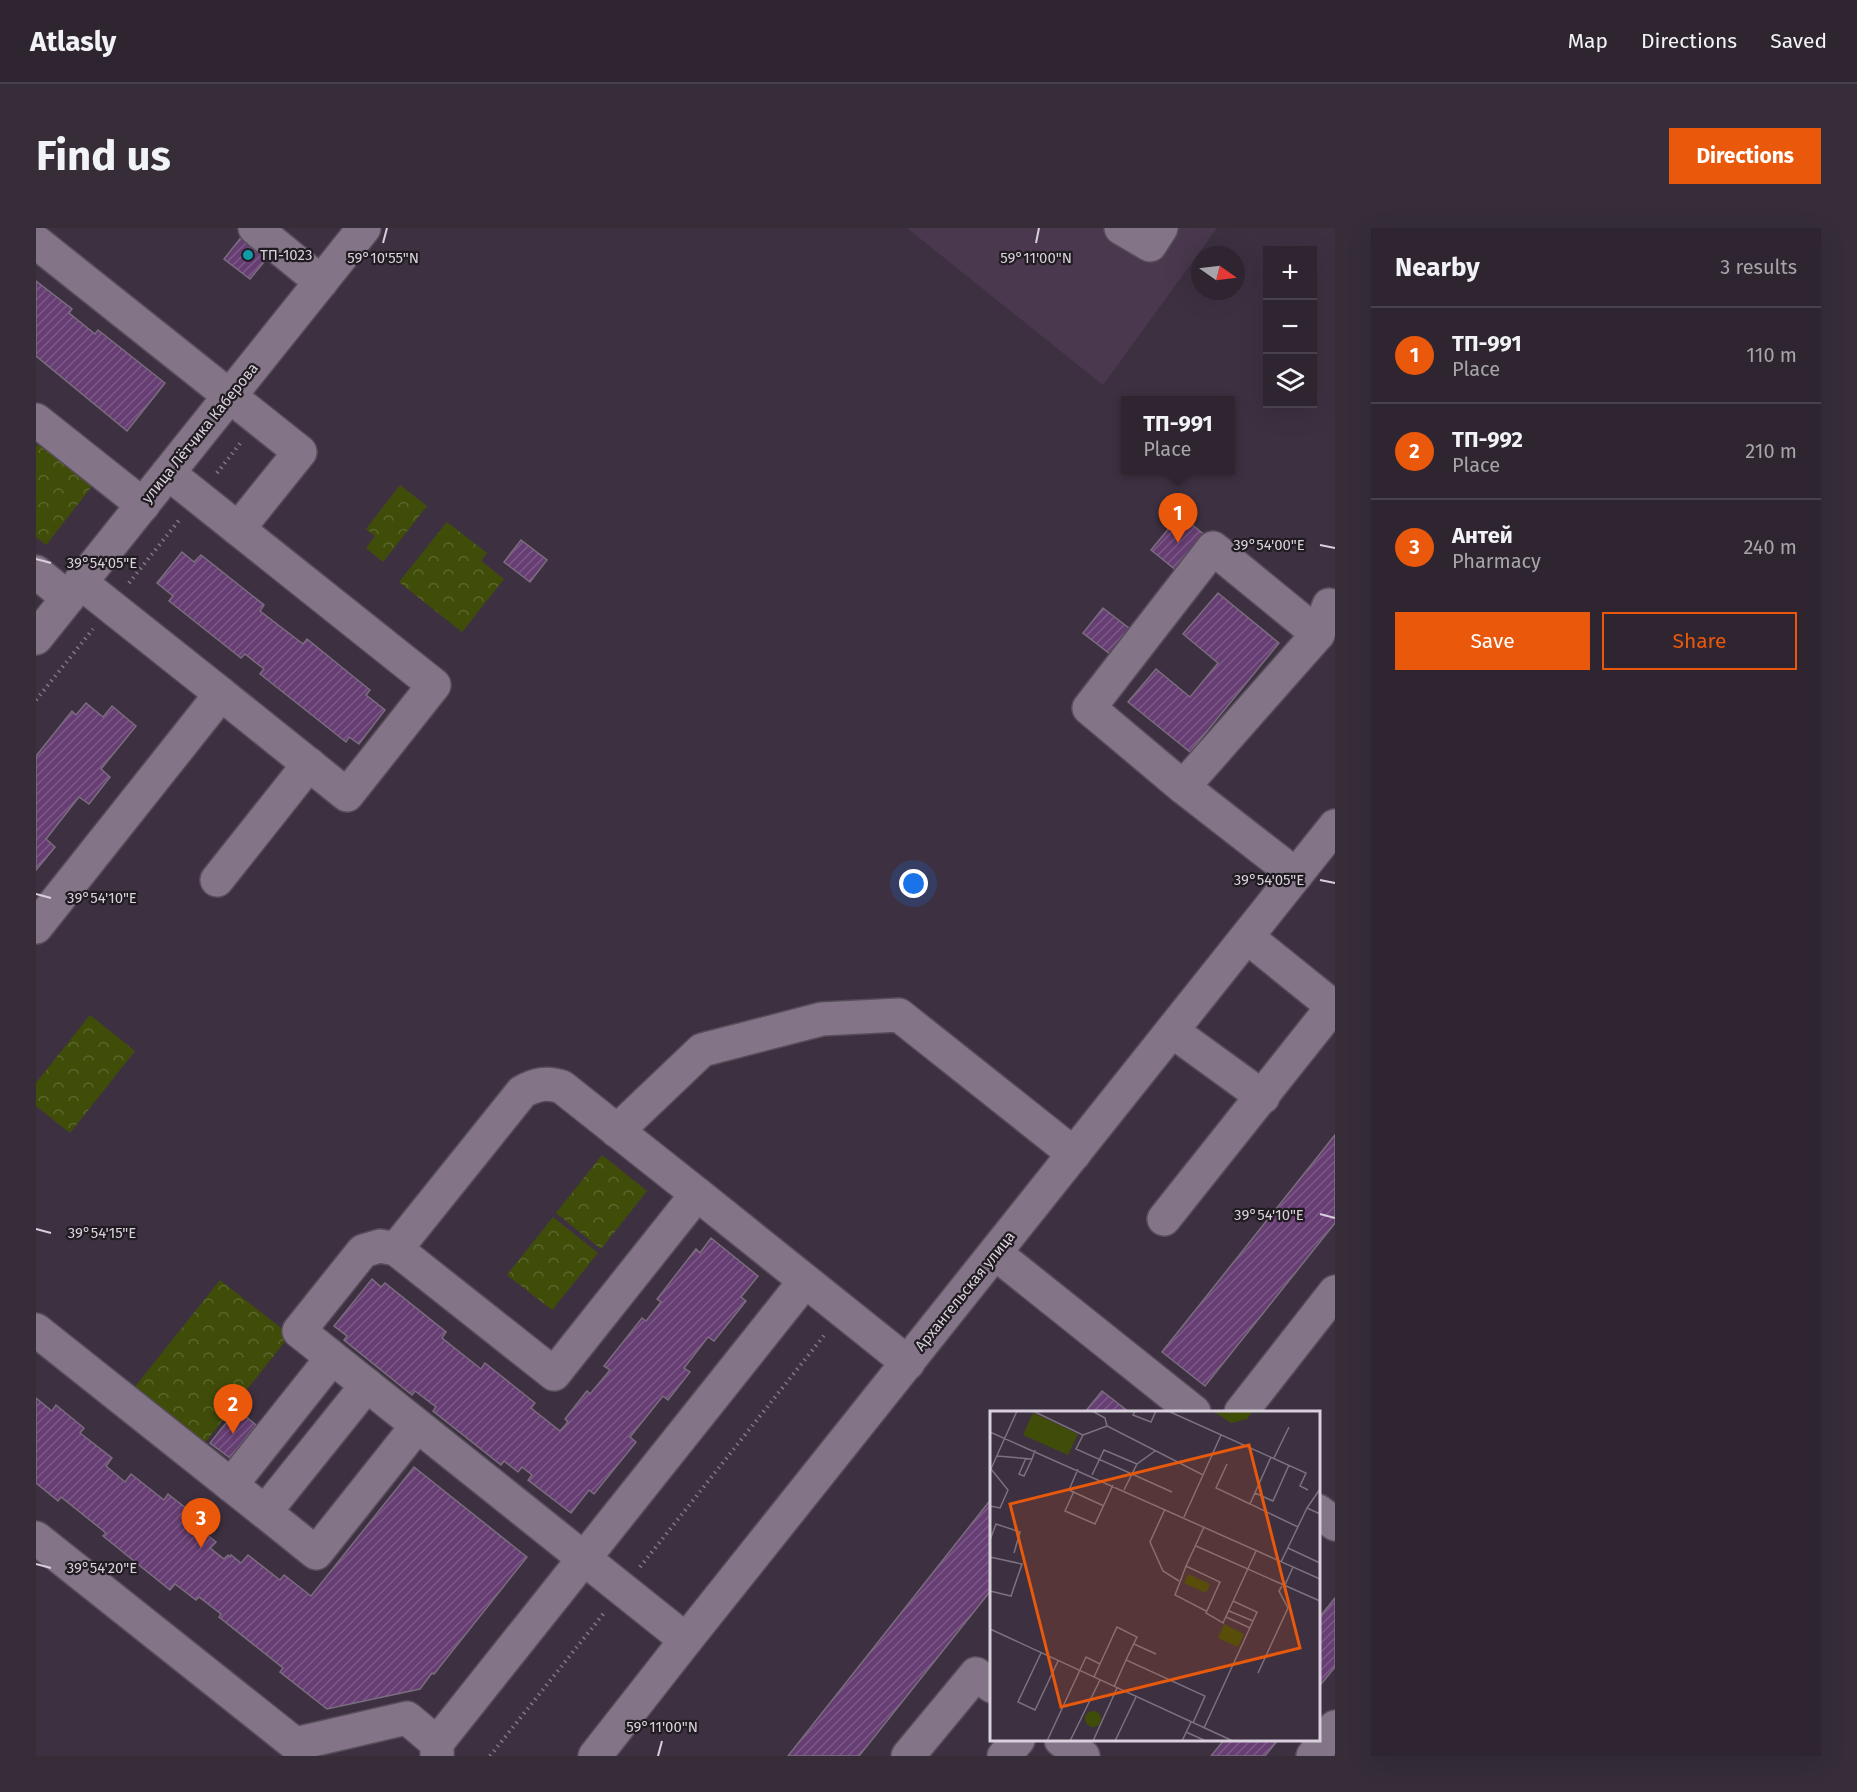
<!DOCTYPE html>
<meta charset="utf-8">
<style>
:root{--surface:#2e2531;--page:#362d39;--text:#f1f3f6;--muted:#a7a5ab;--line:#49424d;--accent:#ea580c}
body{margin:0;font-family:"Fira Sans",sans-serif;background:var(--page);color:var(--text)}
.controls{position:absolute;right:18px;top:18px;display:grid;overflow:hidden;border-radius:0px;box-shadow:0 6px 24px #0002}
.controls button{width:54px;height:54px;display:grid;place-items:center;padding:0;border:0;border-bottom:2px solid var(--line);background:var(--surface);color:var(--text);font:30px sans-serif}
.compass{position:absolute;left:1155px;top:18px;width:54px;height:54px;border-radius:50%;background:var(--surface);box-shadow:0 6px 24px #0002;rotate:104deg}
.you{position:absolute;left:878px;top:656px;width:21px;height:21px;margin:-15px;border:4px solid #fff;border-radius:50%;background:#1a73e8;box-shadow:0 0 0 9px #1a73e833}
.badge{display:grid;place-items:center;width:39px;height:39px;border-radius:50%;background:var(--accent);color:#fff;font-size:20px;font-weight:700}
.pin{position:absolute;translate:-50% -50px;filter:drop-shadow(0 2px 3px #0008)}
.pin::after{content:'';position:absolute;top:32px;width:21px;height:18px;background:inherit;clip-path:polygon(0 0,100% 0,50% 100%)}
.popup{position:absolute;left:1085px;top:168px;width:114px;height:78px;box-sizing:border-box;display:grid;place-content:center;border-radius:0px;background:var(--surface);filter:drop-shadow(0 2px 4px #0005);font-size:20px;white-space:nowrap;color:var(--muted)}
.popup b{font-size:22px;color:var(--text)}
.popup::after{content:'';position:absolute;left:50%;top:100%;margin-left:-12px;border:12px solid transparent;border-top-color:var(--surface)}
.list{margin:0;padding:0;list-style:none}
h2{display:flex;justify-content:space-between;align-items:center;height:78px;margin:0;padding:0 24px;font-size:26px}
h2 small{font-size:20px;font-weight:400;color:var(--muted)}
.list li{display:grid;grid-template-columns:39px 1fr auto;gap:18px;align-items:center;box-sizing:border-box;height:96px;padding:0 24px;border-top:2px solid var(--line)}
.list b{display:block;font-size:22px;white-space:nowrap}
.list p{margin:0;font-size:20px;white-space:nowrap;color:var(--muted)}
.list em{font-size:20px;font-style:normal;color:var(--muted)}
.actions{display:flex;gap:12px;padding:18px 24px}
.actions a{flex:1;padding:14px 0;border:2px solid var(--accent);border-radius:0px;text-align:center;font-size:21px;color:var(--accent)}
.actions .main{background:var(--accent);color:#fff}
.icon{flex:none;width:33px;height:33px;fill:none;stroke:currentColor;stroke-width:2;stroke-linecap:round;stroke-linejoin:round}
.map{position:relative;flex:none;width:1299px;height:1528px;overflow:hidden;border-radius:0px}
header{display:flex;align-items:center;gap:36px;box-sizing:border-box;height:84px;padding:0 30px;background:var(--surface);border-bottom:2px solid var(--line)}
header strong{font-size:28px}
nav{display:flex;gap:33px;margin-inline-start:auto;font-size:21px}
.intro{display:flex;align-items:center;justify-content:space-between;box-sizing:border-box;height:144px;padding:0 36px}
h1{margin:0;font-size:42px}
.button{padding:15px 27px;border-radius:0px;background:var(--accent);color:#fff;font-size:21px;font-weight:700}
main{display:flex;gap:36px;padding:0 36px}
aside{flex:1;background:var(--surface);border-radius:0px;box-shadow:0 6px 24px #0002}
.map>svg:first-child{display:block}
.built{fill:#4a394e}
.forest{fill:url(#forest-crowns)}
.building{fill:url(#building-hatch);stroke:#7a6d7e;stroke-width:1.5}
.lines{fill:none;stroke-linecap:round;stroke-linejoin:round}
.minor-casing{stroke:#564d59;stroke-width:36}
.path{stroke:#827885;stroke-width:4;stroke-dasharray:1.5 4.5;stroke-linecap:butt}
.minor{stroke:#837587;stroke-width:33}
.ticks{fill:none;stroke:#d8d1db;stroke-width:2}
.culture-dot{fill:#0f9aa8;stroke:#211b22;stroke-width:2}
.labels{text-anchor:middle;dominant-baseline:central;stroke-width:4.5;stroke-linejoin:round;paint-order:stroke}
.poi-label{font-size:15px;fill:#d8d1db;stroke:#211b22;text-anchor:start}
.street-label{font-size:15px;fill:#d8d1db;stroke:#211b22}
.inset-road{fill:none;stroke:#7b717f;stroke-width:1.5}
.view{fill:#e8590c;fill-opacity:0.15;stroke:#e8590c;stroke-width:3}
.inset-edge{fill:none;stroke:#d8d1db;stroke-width:3}
.ticks-label{font-size:15px;text-anchor:middle;fill:#d8d1db;stroke:#211b22;stroke-width:4.5;stroke-linejoin:round;paint-order:stroke}
</style>
<header>
<strong>Atlasly</strong>
<nav><a>Map</a><a>Directions</a><a>Saved</a></nav>
</header>
<div class="intro"><h1>Find us</h1><a class="button">Directions</a></div>
<main>
<div class="map">
<svg width="1299" height="1528" viewBox="0 0 1299 1528">
<defs>
<pattern id="forest-crowns" width="20" height="18" patternUnits="userSpaceOnUse" patternTransform="scale(1.5)"><rect width="20" height="18" fill="#404d09"/><path d="M2 6a3 3 0 1 1 6 0M12 15a3 3 0 1 1 6 0" fill="none" stroke="#5b662c"/></pattern>
<pattern id="building-hatch" width="6" height="6" patternUnits="userSpaceOnUse" patternTransform="scale(1.5)"><rect width="6" height="6" fill="#673e73"/><path d="M-1 1l2-2M0 6l6-6M5 7l2-2" fill="none" stroke="#7c5986"/></pattern>
</defs>
<rect width="100%" height="100%" fill="#3d3141"/>
<path class="built" d="M871,0H1181L1067,157Z"/>
<g class="forest">
<path d="M6,211L60,253L10,317L0,309V219Z"/>
<path d="M364,257L391,278L347,334L330,320L339,308L330,301Z"/>
<path d="M411,294L451,325L445,333L468,351L426,404L363,354Z"/>
<path d="M54,787L99,823L34,905L0,878V855Z"/>
<path d="M566,927L611,963L565,1021L520,985Z"/>
<path d="M517,989L562,1025L516,1082L471,1047Z"/>
<path d="M184,1052L254,1107L168,1216L98,1160Z"/>
</g>
<g class="building">
<path d="M211,2L237,23L214,51L188,31Z"/>
<path d="M0,53L36,81L33,85L59,106L62,102L129,155L91,203L0,128Z"/>
<path d="M1144,287L1170,308L1141,343L1115,322Z"/>
<path d="M485,312L511,332L494,354L468,334Z"/>
<path d="M146,324L158,334L165,327L228,377L224,383L267,416L271,411L334,462L330,467L349,482L323,516L313,509L310,514L224,446L228,441L209,426L205,430L133,373L137,368L121,355Z"/>
<path d="M1182,365L1243,415L1154,524L1092,474L1120,441L1154,469L1182,435L1147,406Z"/>
<path d="M1067,380L1094,401L1074,426L1047,405Z"/>
<path d="M50,475L67,489L76,478L100,498L65,541L74,549L53,576L43,569L10,611L19,619L0,642V528L36,483L40,487Z"/>
<path d="M1299,907V995L1169,1158L1126,1124Z"/>
<path d="M675,1010L722,1048L705,1069L710,1073L678,1113L672,1109L648,1140L654,1144L632,1172L627,1168L594,1209L600,1214L558,1266L553,1262L535,1285L492,1252L496,1247L486,1239L482,1244L468,1233L465,1237L397,1183L400,1179L379,1163L376,1167L308,1112L311,1108L298,1098L336,1051L345,1059L349,1055L410,1104L406,1110L445,1141L449,1135L499,1175L495,1180L524,1203L532,1194L529,1191L551,1163L554,1166L574,1142L568,1138L606,1090L610,1093L625,1074L621,1071L660,1021L664,1025Z"/>
<path d="M1066,1163L1093,1184H1049Z"/>
<path d="M0,1170L16,1183L20,1177L48,1200L44,1205L76,1230L70,1238L89,1254L95,1246L128,1272L132,1266L160,1288L155,1294L180,1314L174,1320L188,1331L192,1327L194,1329L195,1327L205,1335L212,1327L244,1352L248,1347L275,1368L378,1239L491,1329L398,1446L396,1445L384,1461L291,1481L244,1444L247,1440L183,1389L185,1386L163,1369L160,1372L139,1356L134,1362L67,1308L70,1305L25,1269L22,1273L0,1255Z"/>
<path d="M201,1181L220,1197L194,1230L174,1215Z"/>
<path d="M956,1270V1361L823,1528H752Z"/>
<path d="M1299,1370V1439L1282,1460V1391Z"/>
<path d="M1188,1512H1242L1229,1528H1175Z"/>
</g>
<g class="lines">
<defs>
<g id="minor">
<path d="M219,0L285,54"/>
<path d="M1085,0L1114,17L1125,0"/>
<path d="M0,14L264,224L202,301"/>
<path d="M0,192L107,277"/>
<path d="M0,344L32,370"/>
<path d="M44,354L185,466"/>
<path d="M0,410L328,0"/>
<path d="M1147,559L1282,406L1293,377L1299,381"/>
<path d="M1260,647L1147,559L1053,480L1177,320L1282,406"/>
<path d="M181,652L273,536"/>
<path d="M0,699L185,466L311,567L398,457L132,245"/>
<path d="M1211,709L1299,780"/>
<path d="M1136,803L1227,869"/>
<path d="M581,903L666,822L786,791L863,787L1038,926"/>
<path d="M661,966L872,1135"/>
<path d="M1128,991L1299,776"/>
<path d="M360,1021L486,864C500,856 511,854 526,859L661,966L518,1146L360,1021L344,1018L327,1023L263,1103L650,1412"/>
<path d="M959,1025L1158,1184"/>
<path d="M0,1102L229,1284"/>
<path d="M331,1157L229,1284L280,1325L381,1198"/>
<path d="M1205,1184L1299,1064"/>
<path d="M195,1257L296,1130"/>
<path d="M1282,1283L1299,1296"/>
<path d="M0,1310L259,1516L371,1490L401,1515"/>
<path d="M1025,1512L1047,1528"/>
<path d="M401,1528V1515L769,1053"/>
<path d="M559,1528L650,1412L1299,598"/>
<path d="M872,1528L940,1446L956,1458"/>
<path d="M968,1528L982,1512"/>
<path d="M1277,1528L1299,1499"/>
</g>
</defs>
<use href="#minor" class="minor-casing"/>
<g class="path">
<path d="M181,245L206,213"/>
<path d="M93,355L144,291"/>
<path d="M0,472L57,401"/>
<path d="M604,1339L790,1105"/>
<path d="M454,1528L568,1385"/>
</g>
<use href="#minor" class="minor"/>
</g>
<path class="ticks" d="M347,15L351,0M1000,15L1003,0M1284,317L1299,320M0,331L15,335M1284,652L1299,655M0,666L15,670M1284,986L1299,990M0,1001L15,1005M0,1336L15,1340M622,1528L626,1513"/>
<circle class="culture-dot" cx="212" cy="27" r="6"/>
<g class="labels">
<g class="poi-label">
<text x="224" y="27">ТП-1023</text>
</g>
<g class="street-label">
<text transform="translate(164 205) rotate(-51)">улица Лётчика Каберова</text>
<text transform="translate(929 1063) rotate(-51)">Архангельская улица</text>
</g>
</g>
<g transform="translate(954 1183)">
<rect width="330" height="330" fill="#3d3141"/>
<path d="M43,2L88,23L78,44L33,24ZM198,163L220,173L216,182L194,172ZM234,213L254,223L248,236L228,227Z" fill="#404d09"/>
<path d="M223,0H263L257,8L241,12ZM95 308a8 8 0 1 1 16 0a8 8 0 1 1-16 0Z" fill="#404d09"/>
<path class="inset-road" d="M43,0L93,24L86,38L182,81M102,0L115,7L117,15L213,64L231,24M145,0L143,4L161,11L166,0M178,0L316,62L310,75L318,79M0,21L330,168M93,24L117,15M7,45L42,48L45,39M281,46L260,93L308,116M36,47L29,63L34,65L42,48M284,47L299,16M237,53L226,77L260,93M88,58L79,79L114,95M0,60L27,0M102,64L114,39L147,53M330,78L317,97L330,103M134,79L147,53L165,40M84,80L75,100L105,113L123,74M265,82L283,90L299,54M0,95L10,97L18,79L1,58M175,98L160,131L173,160L189,170M194,106L213,64M0,129L6,113L30,121L24,142M206,135L330,190M298,137L330,152M0,146L32,153L21,185L0,180M291,151L317,97M196,155L214,116M295,174L303,156M216,200L185,184L196,155L230,171L216,202L233,212L266,140M239,200L263,210L267,201L243,190M236,206L260,217M0,218L243,330M144,233L166,243M51,242L28,291L45,299L68,250M268,262L298,197L289,180L292,175M104,266L127,216L147,226L136,249L215,285L203,312M124,276L136,249M214,317L263,210M196,321L216,330M57,330L96,246L110,253M80,330L110,269M103,330L127,277M125,330L146,286M192,330L201,311"/>
<path class="view" d="M259,34L310,237L71,296L20,93Z"/>
<rect width="330" height="330" class="inset-edge"/>
</g>
<g class="ticks-label">
<text x="347" y="35">59°10'55"N</text>
<text x="1000" y="35">59°11'00"N</text>
<text x="1233" y="322">39°54'00"E</text>
<text x="66" y="340">39°54'05"E</text>
<text x="1233" y="657">39°54'05"E</text>
<text x="66" y="675">39°54'10"E</text>
<text x="1233" y="992">39°54'10"E</text>
<text x="66" y="1010">39°54'15"E</text>
<text x="66" y="1345">39°54'20"E</text>
<text x="626" y="1504">59°11'00"N</text>
</g>
</svg>
<div class="controls">
<button>+</button>
<button>−</button>
<button><svg class="icon" aria-label="layers" viewBox="0 0 24 24"><path d="M12 4l9 5-9 5-9-5zM3 14l9 5 9-5"/></svg></button>
</div>
<svg class="compass" viewBox="-18 -18 36 36"><path d="M0-13l5 13h-10z" fill="#e53935"/><path d="M0 13l5-13h-10z" fill="#a7a5ab"/></svg>
<div class="you"></div>
<div class="pin badge" style="left:1142px;top:315px">1</div>
<div class="popup"><b>ТП-991</b>Place</div>
<div class="pin badge" style="left:197px;top:1206px">2</div>
<div class="pin badge" style="left:165px;top:1320px">3</div>
</div>
<aside>
<h2>Nearby<small>3 results</small></h2>
<ul class="list">
<li><span class="badge">1</span><div><b>ТП-991</b><p>Place</p></div><em>110 m</em></li>
<li><span class="badge">2</span><div><b>ТП-992</b><p>Place</p></div><em>210 m</em></li>
<li><span class="badge">3</span><div><b>Антей</b><p>Pharmacy</p></div><em>240 m</em></li>
</ul>
<div class="actions"><a class="main">Save</a><a>Share</a></div>
</aside>
</main>
